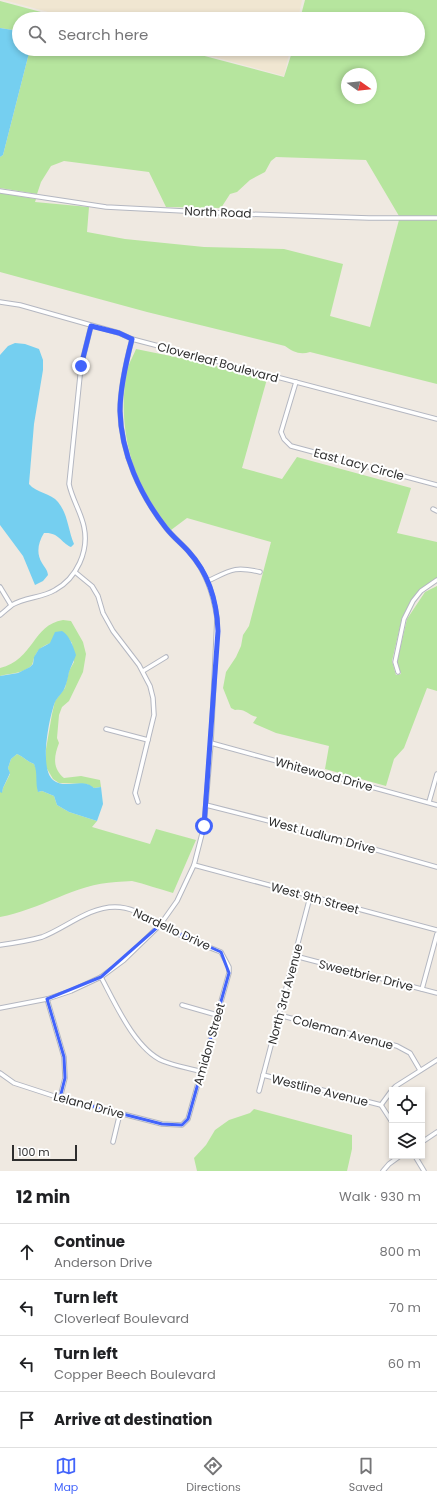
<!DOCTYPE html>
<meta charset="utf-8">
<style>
:root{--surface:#fff;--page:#f2f2f2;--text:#202124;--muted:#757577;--line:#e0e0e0;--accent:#4264fb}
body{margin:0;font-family:Poppins,sans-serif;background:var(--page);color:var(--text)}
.controls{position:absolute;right:12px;bottom:12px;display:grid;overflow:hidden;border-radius:0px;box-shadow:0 2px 6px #0003}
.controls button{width:36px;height:36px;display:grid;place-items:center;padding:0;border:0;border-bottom:1px solid var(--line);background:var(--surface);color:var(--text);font:20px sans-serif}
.compass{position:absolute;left:341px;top:68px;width:36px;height:36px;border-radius:50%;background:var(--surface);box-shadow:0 2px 6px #0003;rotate:105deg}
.scale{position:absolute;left:12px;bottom:10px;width:65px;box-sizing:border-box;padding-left:4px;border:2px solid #2e2e2e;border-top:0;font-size:11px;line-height:14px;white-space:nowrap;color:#2e2e2e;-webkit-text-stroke:3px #fff;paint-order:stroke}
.stop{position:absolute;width:12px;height:12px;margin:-9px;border:3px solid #4264fb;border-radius:50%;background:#fff}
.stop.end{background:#4264fb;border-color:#fff;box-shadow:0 1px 4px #0008}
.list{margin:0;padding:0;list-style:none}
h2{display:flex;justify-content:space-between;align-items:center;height:52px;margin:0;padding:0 16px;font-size:17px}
h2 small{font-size:13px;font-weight:400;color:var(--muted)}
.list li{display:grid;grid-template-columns:26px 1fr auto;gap:12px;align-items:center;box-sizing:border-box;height:56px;padding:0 16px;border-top:1px solid var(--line)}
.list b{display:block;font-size:15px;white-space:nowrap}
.list p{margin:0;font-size:13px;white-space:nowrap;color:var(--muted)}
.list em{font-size:13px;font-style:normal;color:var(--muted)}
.icon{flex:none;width:22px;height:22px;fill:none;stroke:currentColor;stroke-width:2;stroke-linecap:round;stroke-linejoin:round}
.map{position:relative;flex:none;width:437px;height:1171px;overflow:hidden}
.search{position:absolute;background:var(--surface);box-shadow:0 2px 6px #0003;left:12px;right:12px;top:12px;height:44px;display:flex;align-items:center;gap:10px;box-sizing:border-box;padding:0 14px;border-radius:22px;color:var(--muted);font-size:15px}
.sheet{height:276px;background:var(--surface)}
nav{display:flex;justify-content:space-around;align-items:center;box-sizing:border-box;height:56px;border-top:1px solid var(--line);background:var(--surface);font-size:11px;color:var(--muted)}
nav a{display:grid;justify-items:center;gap:2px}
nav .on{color:var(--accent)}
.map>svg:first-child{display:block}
.education{fill:#f0e6d1}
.green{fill:#b6e59e;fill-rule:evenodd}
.water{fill:#75cff0}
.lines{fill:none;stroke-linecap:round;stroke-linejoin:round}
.minor-casing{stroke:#b4b7c1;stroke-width:5.5}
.minor{stroke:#fff;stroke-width:3.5}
.route{stroke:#4264fb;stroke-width:5}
.marked{fill:none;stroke:#4264fb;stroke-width:3;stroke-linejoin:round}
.labels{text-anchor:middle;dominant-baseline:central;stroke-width:4;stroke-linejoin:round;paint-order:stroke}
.street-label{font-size:12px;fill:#2e2e2e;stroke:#fff}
</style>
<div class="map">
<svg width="437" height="1171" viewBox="0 0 437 1171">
<rect width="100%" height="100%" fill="#efe9e1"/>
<g class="education">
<path d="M4,0H302L298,19H74Z"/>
<path d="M185,49H290L284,76Z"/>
</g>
<g class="green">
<path d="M305,0H437V216H399L366,160L276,157L271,161L265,172L250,180L237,192L230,194L221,208L166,207L149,172L64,161L51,166L41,182L37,194L0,188V157L3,155L30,49H178L284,77L293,49H418V19H300ZM347,74H371V98H347Z"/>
<path d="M0,1L67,19H19V31L0,28Z"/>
<path d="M0,193L36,199L35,202L89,207L87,232L125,239L204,247L284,249L343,264L330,316L370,327L399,220H437V384L310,352C300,355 293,352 285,346L147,312L0,272Z"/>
<path d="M136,349L200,362L267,379L242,468L282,479L297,457L411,488L397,533L437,542V580L421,589L402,618L392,661L396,675L401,674L397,662L407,619L425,592L437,586V691L427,688L404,748L394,759L386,786L325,769L329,746L276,733L253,723L257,717C248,715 245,708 235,710L231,708L223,688L226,672L236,657L241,646L243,635L249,626L271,542L187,518L171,530C133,491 116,425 127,372C128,364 133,357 136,349Z"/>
<path d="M63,620L71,621L83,642L86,654L83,672L69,701L62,707L59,715L57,738L59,743C54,756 52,768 64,778L81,776L100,780L101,787L94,788L87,784L59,783L53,779L46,767V749L52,714L55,701L65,688L69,671L74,662L72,643L69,639C56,642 42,642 35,656C32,661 34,664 30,667C20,674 11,673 0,676V668C34,660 32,625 63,620Z"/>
<path d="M17,754C24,757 28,762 34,764L37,770L38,792L42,791L54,796L57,805L69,812L97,821L92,827L150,844L156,829L196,840L173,893C159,889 145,884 132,881C127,881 121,882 116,882C75,884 40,910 0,917V792H2L3,788L10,774L8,768L11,759Z"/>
<path d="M254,1109L352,1135V1149L347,1171H197L194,1158L206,1145L215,1130L229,1120L250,1113Z"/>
</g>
<g class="water">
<path d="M0,28L19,31V49H30L3,155L0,157Z"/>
<path d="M15,343L25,344L39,349L43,360V370L34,424L29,484C36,493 51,493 58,502C68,514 68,530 74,544L71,547C60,542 59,532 44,533C38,543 36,553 42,563C45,568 47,569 48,575L43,581L35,585L23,556L0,525V355L8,346Z"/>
<path d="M62,631C70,636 73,646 76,655C74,661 71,666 69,672C68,677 67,682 65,687C63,693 57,697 55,702C49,718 39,768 53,780C65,790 83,777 94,788L101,787L103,804L97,821L69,812L57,805L54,796L42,791L38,792C35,782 38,773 34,764C28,762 24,757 17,754L11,759L8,768L10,773L3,788L2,793L0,792V676L18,673L30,667L33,664L34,657L39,649L50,643L55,632Z"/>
</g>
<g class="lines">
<defs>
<g id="minor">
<path d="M0,191L106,207L243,214L369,218H437"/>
<path d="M0,302L20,305L119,333L132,339L437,419"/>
<path d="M296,382L281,432L284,439L291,446L437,485"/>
<path d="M433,509L437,511"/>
<path d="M75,572L92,586L98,596L103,613L113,631L139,665L150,686L153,698L154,715L135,793L138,802"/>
<path d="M208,581C231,570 234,566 260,572"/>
<path d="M0,587L11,605"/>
<path d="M0,615C4,612 8,608 12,605C25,597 42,598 55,590C77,578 89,551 84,527C81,512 72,499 69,484L81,366L91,326"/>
<path d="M143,671L166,657"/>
<path d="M398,672L395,662L404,619L413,601L421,591L437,580"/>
<path d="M106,729L148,740"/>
<path d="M211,743L437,805"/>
<path d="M429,802L437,774"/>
<path d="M206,805L324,835L437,867"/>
<path d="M194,865L437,930"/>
<path d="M0,945C14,943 28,941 42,937C66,928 88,907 115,907C136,907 150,920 168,929C185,938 203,945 221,952L229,967V973L188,1119L182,1125L162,1124L60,1098L14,1083L0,1073"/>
<path d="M295,956L437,993"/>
<path d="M101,977C115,1003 135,1049 163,1061C175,1066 189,1068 202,1072"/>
<path d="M422,989L437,934"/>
<path d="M47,999L64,1057L65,1078L60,1098"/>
<path d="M182,1005L217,1015"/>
<path d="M0,1008L47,999L71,991L101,977L124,960L160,925L177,901L194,865L204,826L211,743L217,618C213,593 206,571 189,552C182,544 173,537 166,528C140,495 121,453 120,411C120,387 126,362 132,339"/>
<path d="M279,1015L397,1046L410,1053L420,1070"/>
<path d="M263,1075L381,1105L392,1122"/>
<path d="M392,1090L396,1086L437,1060"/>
<path d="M259,1091L310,897"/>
<path d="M381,1105L392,1090"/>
<path d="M113,1142L120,1113"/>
<path d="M422,1142L437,1132"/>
<path d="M415,1156L424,1171"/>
<path d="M383,1171L389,1164L400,1156"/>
</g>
</defs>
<use href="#minor" class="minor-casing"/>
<use href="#minor" class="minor"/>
</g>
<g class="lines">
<path class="route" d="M81,366L91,326L119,333L132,339C126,362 120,387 120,411C121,453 140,495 166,528C173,537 182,544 189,552C209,574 217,602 218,631L204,826"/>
</g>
<path class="marked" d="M160,925L221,952L229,973L188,1119L182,1125L162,1124L60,1098L65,1078L64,1057L47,999L101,977Z"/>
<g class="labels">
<g class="street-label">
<text transform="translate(218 212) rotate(2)">North Road</text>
<text transform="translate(218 362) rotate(15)">Cloverleaf Boulevard</text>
<text transform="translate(359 464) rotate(15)">East Lacy Circle</text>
<text transform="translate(324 774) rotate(15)">Whitewood Drive</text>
<text transform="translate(322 835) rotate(15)">West Ludlum Drive</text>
<text transform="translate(315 898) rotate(15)">West 9th Street</text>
<text transform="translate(172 929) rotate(25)">Nardello Drive</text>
<text transform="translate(366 975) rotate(14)">Sweetbrier Drive</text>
<text transform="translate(285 994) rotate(-75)">North 3rd Avenue</text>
<text transform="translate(343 1032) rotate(15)">Coleman Avenue</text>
<text transform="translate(209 1044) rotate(-74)">Amidon Street</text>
<text transform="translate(320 1090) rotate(14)">Westline Avenue</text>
<text transform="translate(89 1105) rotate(15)">Leland Drive</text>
</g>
</g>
</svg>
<div class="controls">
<button><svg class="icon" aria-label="locate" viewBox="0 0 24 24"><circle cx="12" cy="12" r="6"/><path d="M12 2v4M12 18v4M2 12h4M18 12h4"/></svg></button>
<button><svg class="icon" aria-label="layers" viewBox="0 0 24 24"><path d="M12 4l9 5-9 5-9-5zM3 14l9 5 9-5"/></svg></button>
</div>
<svg class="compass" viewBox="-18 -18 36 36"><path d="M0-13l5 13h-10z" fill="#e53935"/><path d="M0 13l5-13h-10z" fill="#757577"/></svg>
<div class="scale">100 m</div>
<div class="stop" style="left:204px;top:826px"></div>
<div class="stop end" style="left:81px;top:366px"></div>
<div class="search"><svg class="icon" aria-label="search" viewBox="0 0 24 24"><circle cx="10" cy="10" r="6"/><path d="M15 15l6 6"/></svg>Search here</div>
</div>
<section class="sheet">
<h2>12 min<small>Walk · 930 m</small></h2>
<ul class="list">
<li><svg class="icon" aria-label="ahead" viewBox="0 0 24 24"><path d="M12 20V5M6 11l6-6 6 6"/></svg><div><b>Continue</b><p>Anderson Drive</p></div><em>800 m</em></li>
<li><svg class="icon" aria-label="left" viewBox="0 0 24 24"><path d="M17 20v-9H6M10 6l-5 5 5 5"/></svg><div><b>Turn left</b><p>Cloverleaf Boulevard</p></div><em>70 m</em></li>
<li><svg class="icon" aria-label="left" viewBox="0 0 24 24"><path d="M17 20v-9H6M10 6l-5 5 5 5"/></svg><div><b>Turn left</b><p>Copper Beech Boulevard</p></div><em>60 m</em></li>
<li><svg class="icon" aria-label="arrive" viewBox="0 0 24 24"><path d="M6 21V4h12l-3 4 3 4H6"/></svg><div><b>Arrive at destination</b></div></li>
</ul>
</section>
<nav>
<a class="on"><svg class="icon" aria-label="map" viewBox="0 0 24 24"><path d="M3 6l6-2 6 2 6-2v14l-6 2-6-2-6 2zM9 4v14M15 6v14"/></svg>Map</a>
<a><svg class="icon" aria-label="directions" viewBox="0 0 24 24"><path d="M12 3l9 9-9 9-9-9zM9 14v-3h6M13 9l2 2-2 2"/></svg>Directions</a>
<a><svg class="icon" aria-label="saved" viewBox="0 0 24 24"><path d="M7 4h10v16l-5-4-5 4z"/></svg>Saved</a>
</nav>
